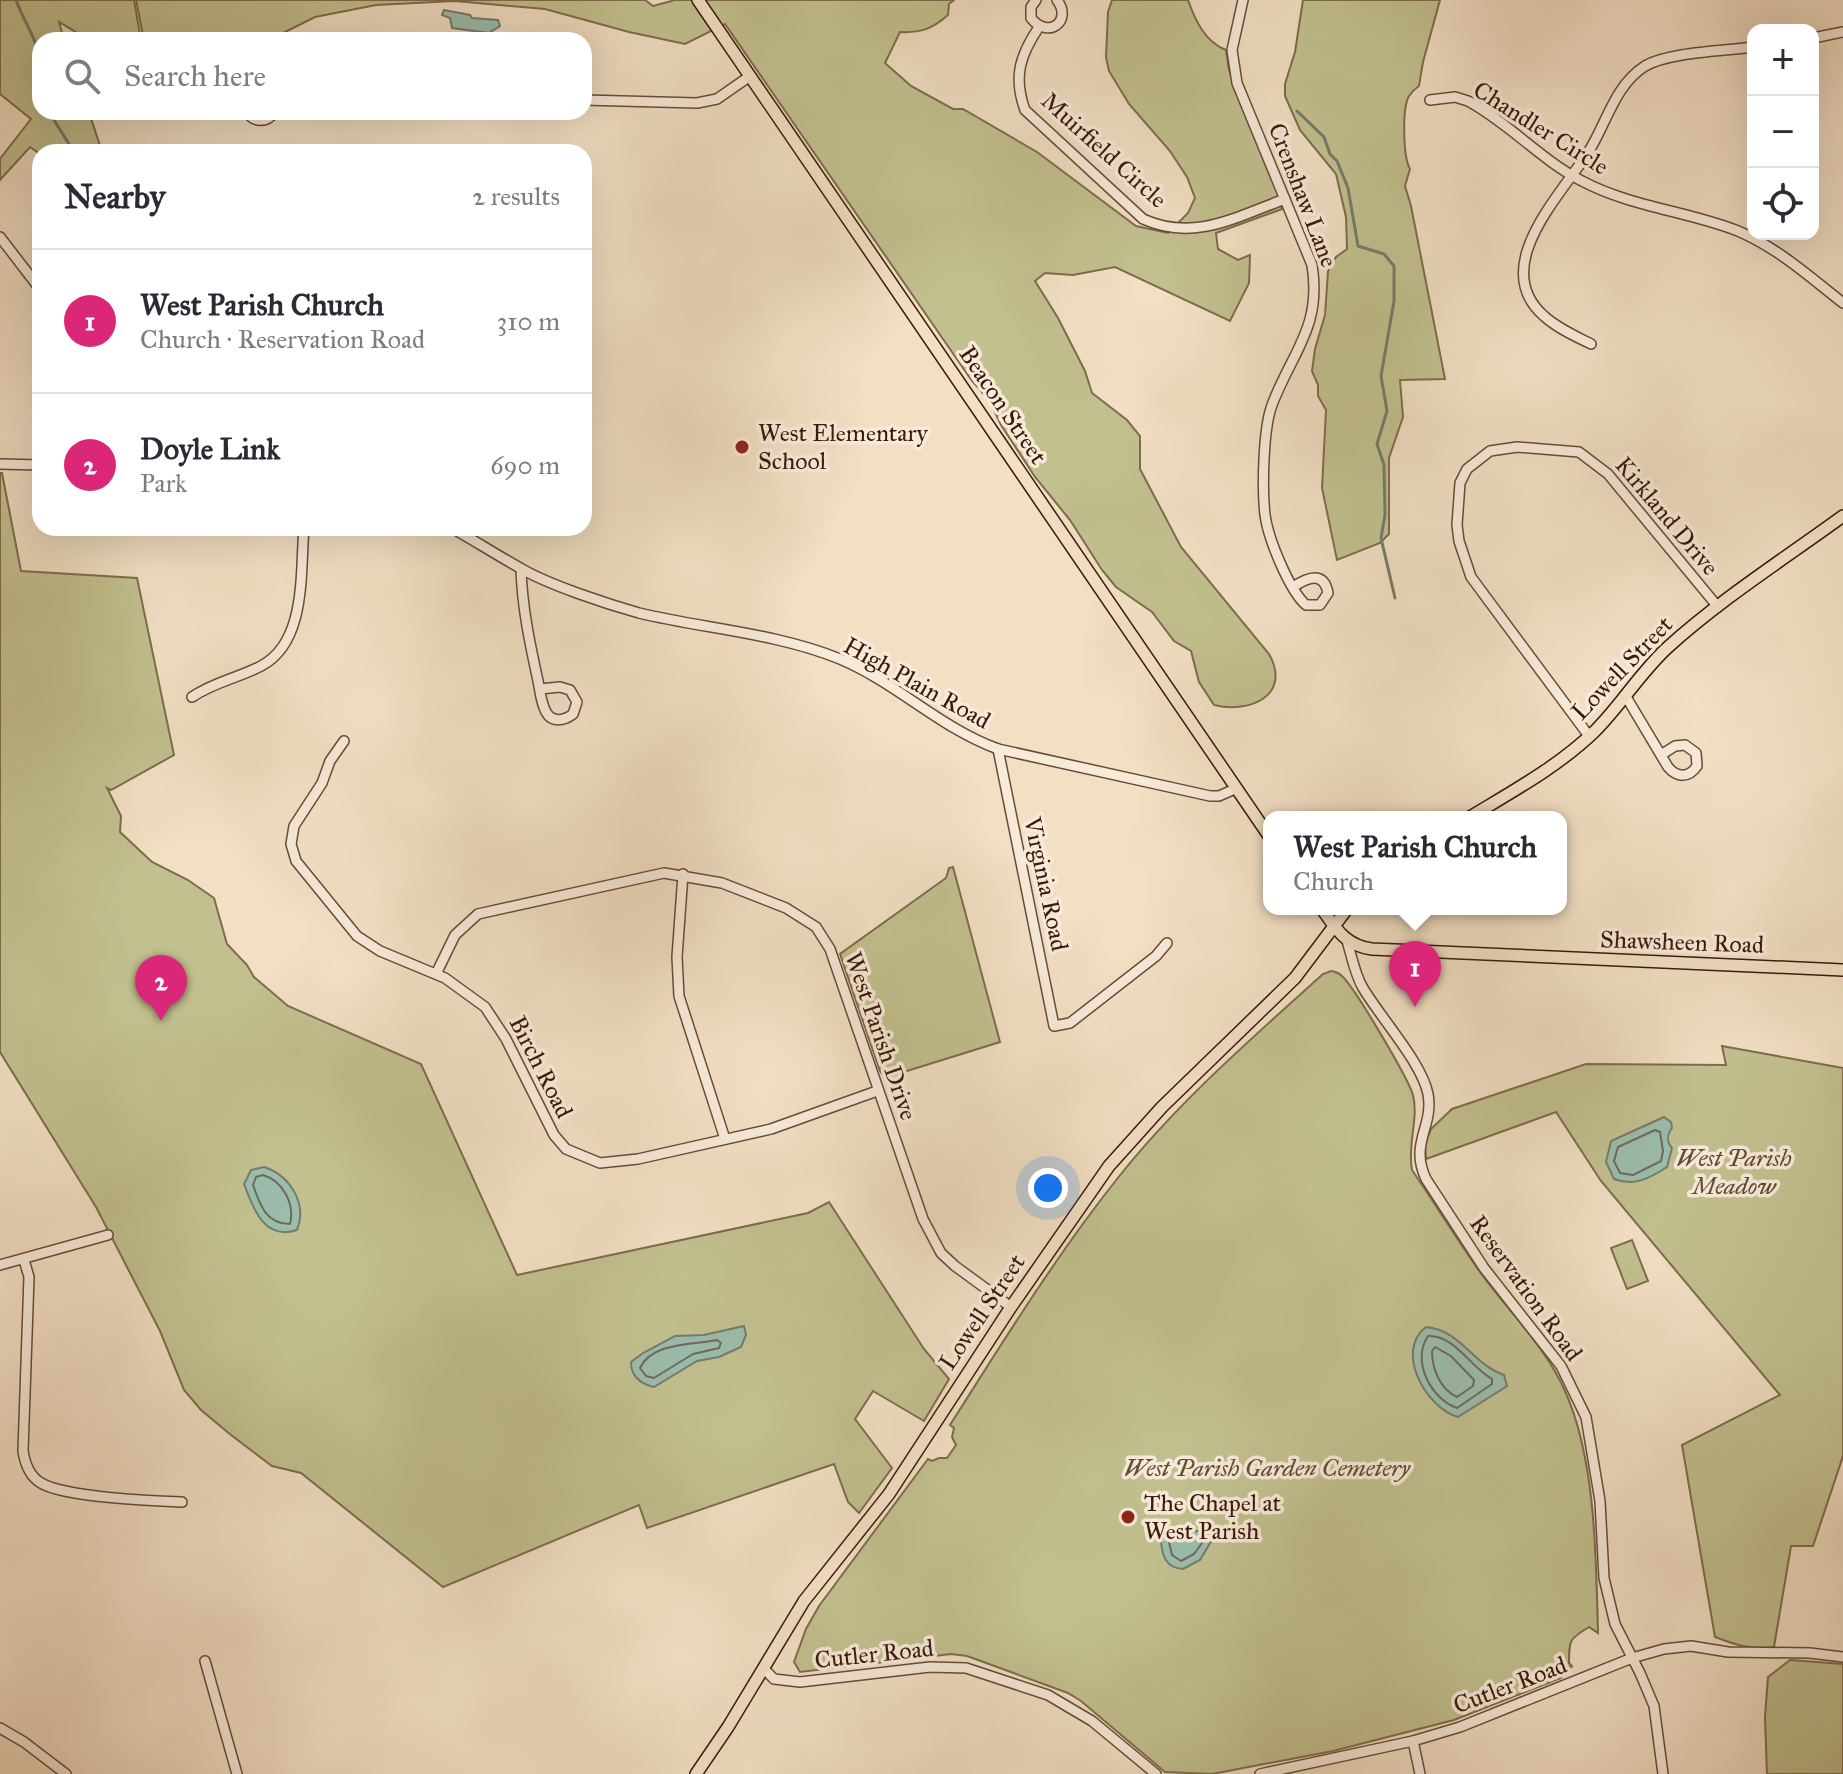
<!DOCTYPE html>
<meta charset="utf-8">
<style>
:root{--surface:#fff;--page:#f2f2f3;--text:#2b2b33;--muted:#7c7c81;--line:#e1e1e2;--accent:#db2777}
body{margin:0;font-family:"IM FELL Great Primer",serif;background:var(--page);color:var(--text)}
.controls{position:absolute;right:24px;top:24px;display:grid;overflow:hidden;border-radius:16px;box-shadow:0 8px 32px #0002}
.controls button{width:72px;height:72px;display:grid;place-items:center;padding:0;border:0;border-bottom:2px solid var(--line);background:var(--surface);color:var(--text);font:40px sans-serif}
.you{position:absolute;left:1048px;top:1188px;width:28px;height:28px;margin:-20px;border:6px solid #fff;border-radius:50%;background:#1a73e8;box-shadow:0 0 0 12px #1a73e833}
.badge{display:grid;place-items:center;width:52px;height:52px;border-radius:50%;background:var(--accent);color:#fff;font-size:26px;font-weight:700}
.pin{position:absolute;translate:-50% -66px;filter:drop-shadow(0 2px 4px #0008)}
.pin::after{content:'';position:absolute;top:42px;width:28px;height:24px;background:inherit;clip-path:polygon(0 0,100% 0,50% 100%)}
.popup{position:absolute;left:1263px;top:811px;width:304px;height:104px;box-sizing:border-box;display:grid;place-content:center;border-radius:16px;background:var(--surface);filter:drop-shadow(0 2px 6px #0005);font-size:26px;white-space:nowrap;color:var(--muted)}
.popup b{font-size:30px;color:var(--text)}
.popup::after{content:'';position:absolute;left:50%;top:100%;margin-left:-16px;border:16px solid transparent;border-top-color:var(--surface)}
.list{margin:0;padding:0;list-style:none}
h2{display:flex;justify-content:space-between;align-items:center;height:104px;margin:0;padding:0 32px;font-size:34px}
h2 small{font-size:26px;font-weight:400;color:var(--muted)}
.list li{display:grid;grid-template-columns:52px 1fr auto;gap:24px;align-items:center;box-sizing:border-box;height:144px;padding:0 32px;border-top:2px solid var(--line)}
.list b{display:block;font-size:30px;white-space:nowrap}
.list p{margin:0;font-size:26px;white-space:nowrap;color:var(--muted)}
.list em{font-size:26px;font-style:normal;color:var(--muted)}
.icon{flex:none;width:44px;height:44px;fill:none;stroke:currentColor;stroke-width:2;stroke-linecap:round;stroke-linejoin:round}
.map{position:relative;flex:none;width:1843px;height:1774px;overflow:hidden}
.search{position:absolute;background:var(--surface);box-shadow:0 8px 32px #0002;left:32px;top:32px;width:560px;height:88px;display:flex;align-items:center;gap:20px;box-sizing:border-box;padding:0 28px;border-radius:24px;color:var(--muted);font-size:30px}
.panel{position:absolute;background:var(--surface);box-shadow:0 8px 32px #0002;left:32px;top:144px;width:560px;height:392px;border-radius:24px}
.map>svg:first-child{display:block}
.green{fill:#c2c08f;stroke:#7e6c4c;stroke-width:2}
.water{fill:#9cbdad;stroke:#757b6c;stroke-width:2}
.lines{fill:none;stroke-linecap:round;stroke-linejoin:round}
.shore{stroke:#6b6a5c;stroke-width:2}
.stream{stroke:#757b6c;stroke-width:3}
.minor-casing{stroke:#684a38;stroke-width:12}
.major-casing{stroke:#3a180a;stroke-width:14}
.minor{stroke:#f7ead9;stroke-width:9}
.major{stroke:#f2dfc4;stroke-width:11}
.poi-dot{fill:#8f2418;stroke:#f7ead9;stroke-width:3}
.labels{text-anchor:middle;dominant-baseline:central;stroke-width:7;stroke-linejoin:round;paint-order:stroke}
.street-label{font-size:24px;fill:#3a180a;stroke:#f7ead9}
.poi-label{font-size:24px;fill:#3a180a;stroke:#f7ead9;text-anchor:start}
.park-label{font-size:24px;font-style:italic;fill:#634a32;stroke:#f7ead9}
</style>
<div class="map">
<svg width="1843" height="1774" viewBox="0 0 1843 1774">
<rect width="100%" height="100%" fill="#f2dfc4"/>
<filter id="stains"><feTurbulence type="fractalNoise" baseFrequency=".0025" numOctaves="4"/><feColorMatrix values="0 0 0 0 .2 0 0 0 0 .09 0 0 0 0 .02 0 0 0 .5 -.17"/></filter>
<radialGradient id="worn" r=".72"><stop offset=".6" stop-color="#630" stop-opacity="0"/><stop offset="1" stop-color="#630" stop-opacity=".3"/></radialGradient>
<g class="green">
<path d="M0,0H134L141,40H89L59,22L64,40H40V112H89L102,152L40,154L30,147L0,180V159L31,119L0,94Z"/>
<path d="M136,0H645L653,6L675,0H954L949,4L948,15C932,29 921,33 900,32L885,63L911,86L953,109H963L1037,152L1136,226L1168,233L1188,213L1195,198L1187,177L1170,151L1129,104L1109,71L1106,57L1108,12L1112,0H1188C1195,20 1205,42 1226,50L1229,70L1275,183L1282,209L1216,233L1218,249L1238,260L1250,255L1249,283L1230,321L1115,267L1073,275L1045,273L1035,281L1058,318L1085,371L1092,393L1127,420L1140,436V469L1181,547L1269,654C1292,695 1250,714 1214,705L1199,682L1191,651L1174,641L1152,612L1116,587L1102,570L1070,520L1035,477L1001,425L989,400L972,381L725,24L685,44L629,32L545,9L455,1L376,5L315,17L269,40H144Z"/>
<path d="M1303,0H1440L1423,62L1419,86C1416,88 1411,93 1409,96C1402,108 1403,157 1410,169L1405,186L1411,206L1445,379L1400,380L1403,417L1389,458V534L1380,543L1337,560L1322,488L1326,410L1318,396V385L1312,371L1315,349L1325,315L1328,271L1336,257L1347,249L1346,217L1336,174L1300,130L1285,96V84L1295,52Z"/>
<path d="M0,473H2L21,571L137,578L174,755L111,790L107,788L121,816L120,832L152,862L188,880L214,898L227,944L247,965L254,977L288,1006L421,1064L517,1275L808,1213L829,1202L924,1349L949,1379L924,1421L873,1391L855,1419L892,1468L859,1513L848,1502L834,1464L647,1528L639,1505L443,1587L301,1473L272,1466L231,1435L201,1410L184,1390L160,1331L96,1207L0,1052Z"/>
<path d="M953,867L1000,1042L891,1076H884L880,1071L840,954L946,878L949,868Z"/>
<path d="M1331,971C1336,972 1338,972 1342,976C1355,988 1408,1078 1413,1095C1419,1119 1407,1145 1412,1170C1435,1204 1457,1239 1480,1272C1509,1312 1545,1346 1565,1391C1596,1460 1596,1559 1598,1633L1589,1627C1569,1639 1569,1640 1569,1663L1572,1666L1561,1678L1454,1720L1333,1751L1212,1774L1165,1772L1081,1701L1068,1693L967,1656L951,1654L800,1672L794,1662L806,1629L819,1606L928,1459L932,1461L939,1458H947L956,1445L952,1437L954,1428L950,1425C1003,1342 1055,1257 1117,1179C1176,1104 1252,1038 1323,974Z"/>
<path d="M1722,1046L1843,1068V1456L1813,1546H1791L1774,1647C1751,1650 1736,1645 1715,1637L1682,1445L1780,1395L1601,1181L1556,1112L1426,1159L1425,1143L1431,1129L1452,1109L1586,1064L1726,1065Z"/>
<path d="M1632,1240L1648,1281L1627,1289L1611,1248Z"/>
<path d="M1790,1660L1843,1664V1774H1767L1765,1717L1768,1677Z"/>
</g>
<g class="water">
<path d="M444,10L470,15L472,18L498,20L500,26L489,33L452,28L450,18L442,15Z"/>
<path d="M1664,1117L1671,1122L1672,1128C1667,1135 1666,1141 1672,1148L1667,1167C1650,1178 1634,1187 1614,1179L1606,1162L1611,1141Z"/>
<path d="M264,1167C289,1175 308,1203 297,1230C264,1241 253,1208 244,1184L251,1170Z"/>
<path d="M744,1326L746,1335L741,1347L719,1357L697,1361L654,1387C641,1384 631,1377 631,1362L643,1353L675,1336L704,1335Z"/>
<path d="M1426,1327C1461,1330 1472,1364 1504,1375L1507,1386L1458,1417C1426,1408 1394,1351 1426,1327Z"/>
<path d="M1181,1527L1205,1533L1212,1540L1200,1560L1183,1569C1166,1568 1162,1556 1161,1541L1168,1529Z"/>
</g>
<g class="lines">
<g class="shore">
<path d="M1655,1130L1660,1132L1663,1151L1661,1161L1633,1175L1620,1173L1614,1161L1618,1147Z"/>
<path d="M263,1175C283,1181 295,1204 290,1224C266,1224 260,1205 253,1185L256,1177Z"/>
<path d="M1428,1336C1455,1335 1470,1367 1492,1379V1384L1457,1408C1431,1399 1411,1361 1428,1336Z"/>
<path d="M717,1340L721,1343L719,1348L693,1354L654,1378L646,1376L640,1368C652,1342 693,1345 717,1340Z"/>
<path d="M1435,1347L1451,1356L1474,1380L1473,1386L1457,1397C1440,1389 1432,1369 1432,1351Z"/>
<path d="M1181,1535L1200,1539L1202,1543L1194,1554L1181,1561L1172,1555L1169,1542L1172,1536Z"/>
</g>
<g class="stream">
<path d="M16,0C23,20 36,37 40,58"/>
<path d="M1297,111L1324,137L1330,154L1337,161L1348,188L1358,246L1384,254L1394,266V301L1381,376L1387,411L1377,444L1384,465L1385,515L1381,538L1395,598"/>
<path d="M49,112L74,152"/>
</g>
<defs>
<g id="minor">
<path d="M1036,0L1031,7V18C1048,40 1073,21 1057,0"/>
<path d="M1243,0L1232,50L1237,83L1312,265C1322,327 1292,352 1272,405C1263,429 1262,489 1265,515C1268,538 1289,590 1306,605H1320L1328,593C1324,571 1308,577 1293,587"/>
<path d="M1039,27C1020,55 1013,77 1025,110L1143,219C1194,242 1236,217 1285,199"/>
<path d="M1813,38L1843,32"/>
<path d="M584,100L697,103L717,99L750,76"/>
<path d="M1430,100L1455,97L1468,101C1509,123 1541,160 1582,181C1631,207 1687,211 1738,231C1778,248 1810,277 1843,303"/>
<path d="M247,112C254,123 267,123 275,112"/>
<path d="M0,237L40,289"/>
<path d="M1591,344C1575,336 1557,328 1544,316C1488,267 1561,195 1589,151C1607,122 1615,85 1645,66C1669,52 1725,51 1753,47"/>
<path d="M0,464L40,465"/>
<path d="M452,528C475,541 497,555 520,568C549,585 607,604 639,613C706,629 776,633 840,659C897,683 940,728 998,749L1210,796H1219L1235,789"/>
<path d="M521,569C522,607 530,644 538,681C540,691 541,703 546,712C552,723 564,721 573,714L577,702L570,690L560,687L540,689"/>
<path d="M1625,695L1668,767C1677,778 1689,778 1697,766L1696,753L1685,745L1675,746L1661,755"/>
<path d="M192,697C214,682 238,678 261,666C307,642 300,572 304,528"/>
<path d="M1589,736L1471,577L1459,541L1457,525L1460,483L1467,469L1490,451L1517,447L1579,452L1608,474L1718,607"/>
<path d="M344,741L330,761L322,783L294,826L291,844L296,861L357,936L380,951L445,978L485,1007L506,1039L554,1135L566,1149L600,1163L638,1159L771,1129L877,1091"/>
<path d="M998,749L1054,1026L1070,1023L1156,956L1167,943"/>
<path d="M683,874L677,957L679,996L725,1139"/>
<path d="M1347,941C1352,957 1355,975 1363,988C1380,1017 1422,1063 1428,1094C1434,1127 1409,1143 1426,1179L1484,1268L1561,1366L1586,1417L1600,1501L1604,1578L1615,1624L1640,1673L1654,1706L1663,1774"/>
<path d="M436,974L455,935L478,914L664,873L722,883L786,908L816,927L830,949L923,1219L941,1253L955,1266L1011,1307"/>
<path d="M24,1260L29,1277L23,1451C25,1464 29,1476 41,1483C64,1497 151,1501 182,1502"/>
<path d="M0,1265L108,1235"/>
<path d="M205,1661L237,1774"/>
<path d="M763,1668L774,1679L800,1682L930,1667L966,1668L1048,1695L1092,1721L1156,1774"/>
<path d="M0,1728L24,1742L66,1774"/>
<path d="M1413,1741L1420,1774"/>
<path d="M1260,1774L1413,1741L1460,1727L1632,1658L1664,1649L1691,1646L1728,1652L1810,1653L1843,1657"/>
</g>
<g id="major">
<path d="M698,0L1269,836"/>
<path d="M1470,817C1513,791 1559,766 1595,731C1621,705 1640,673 1667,648C1721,599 1784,559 1843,516"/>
<path d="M1322,909C1336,929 1346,946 1372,949L1843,970"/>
<path d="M696,1774L728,1727L804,1601L889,1494L1011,1307L1109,1166L1162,1107L1295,978L1347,909"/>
</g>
</defs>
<use href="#minor" class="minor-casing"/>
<use href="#major" class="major-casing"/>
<use href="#minor" class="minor"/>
<use href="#major" class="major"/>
</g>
<g class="poi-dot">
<circle cx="742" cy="447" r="8"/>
<circle cx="1128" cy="1517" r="8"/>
</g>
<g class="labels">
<g class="street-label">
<text transform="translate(1541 128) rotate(32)">Chandler Circle</text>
<text transform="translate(1104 150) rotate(42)">Muirfield Circle</text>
<text transform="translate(1303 195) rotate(69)">Crenshaw Lane</text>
<text transform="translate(1003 405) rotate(56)">Beacon Street</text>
<text transform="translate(1667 516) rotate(50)">Kirkland Drive</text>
<text transform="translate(1622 668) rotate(-46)">Lowell Street</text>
<text transform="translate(917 683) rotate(29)">High Plain Road</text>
<text transform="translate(1046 884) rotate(78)">Virginia Road</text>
<text transform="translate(1682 942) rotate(2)">Shawsheen Road</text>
<text transform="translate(881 1036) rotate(71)">West Parish Drive</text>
<text transform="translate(541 1067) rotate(63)">Birch Road</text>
<text transform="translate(1526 1288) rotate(54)">Reservation Road</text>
<text transform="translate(982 1312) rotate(-56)">Lowell Street</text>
<text transform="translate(874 1654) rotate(-6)">Cutler Road</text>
<text transform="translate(1510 1685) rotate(-21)">Cutler Road</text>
</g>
<g class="poi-label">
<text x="758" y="433">West Elementary<tspan x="758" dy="28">School</tspan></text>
<text x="1144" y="1503">The Chapel at<tspan x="1144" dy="28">West Parish</tspan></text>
</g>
<g class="park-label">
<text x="1734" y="1158">West Parish<tspan x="1734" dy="28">Meadow</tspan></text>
<text x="1267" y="1468">West Parish Garden Cemetery</text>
</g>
</g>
<rect width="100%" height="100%" filter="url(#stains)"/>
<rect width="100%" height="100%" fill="url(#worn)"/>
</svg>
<div class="controls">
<button>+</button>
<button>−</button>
<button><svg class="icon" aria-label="locate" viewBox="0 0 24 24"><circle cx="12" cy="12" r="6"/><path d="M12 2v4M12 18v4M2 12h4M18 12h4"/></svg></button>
</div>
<div class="you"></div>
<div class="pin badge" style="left:1415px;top:1007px">1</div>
<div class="popup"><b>West Parish Church</b>Church</div>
<div class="pin badge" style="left:161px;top:1021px">2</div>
<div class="search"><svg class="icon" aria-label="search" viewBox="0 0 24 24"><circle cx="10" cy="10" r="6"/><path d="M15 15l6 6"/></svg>Search here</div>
<section class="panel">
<h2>Nearby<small>2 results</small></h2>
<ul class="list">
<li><span class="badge">1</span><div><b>West Parish Church</b><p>Church · Reservation Road</p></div><em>310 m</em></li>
<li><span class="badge">2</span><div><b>Doyle Link</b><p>Park</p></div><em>690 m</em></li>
</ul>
</section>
</div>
